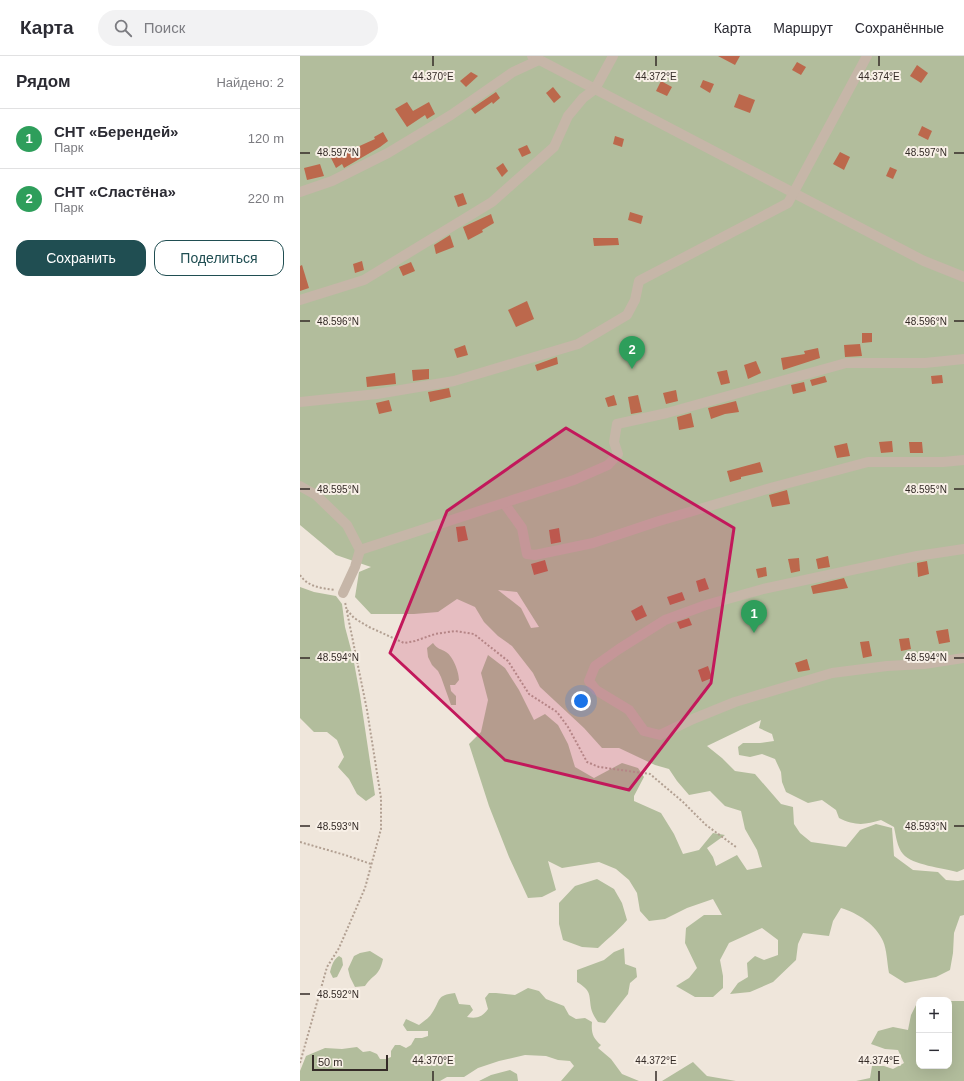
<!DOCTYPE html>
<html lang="ru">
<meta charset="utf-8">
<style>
:root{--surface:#fff;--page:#f2f2f3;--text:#2b2b33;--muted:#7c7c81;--line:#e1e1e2;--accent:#204e52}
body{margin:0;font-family:Helvetica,sans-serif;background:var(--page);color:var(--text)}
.controls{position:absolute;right:12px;bottom:12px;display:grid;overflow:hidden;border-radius:8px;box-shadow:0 4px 16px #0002}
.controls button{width:36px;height:36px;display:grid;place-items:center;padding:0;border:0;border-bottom:1px solid var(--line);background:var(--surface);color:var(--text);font:20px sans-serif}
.scale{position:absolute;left:12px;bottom:10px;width:76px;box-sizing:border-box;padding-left:4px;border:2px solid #342b27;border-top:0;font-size:11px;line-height:14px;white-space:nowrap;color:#342b27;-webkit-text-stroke:3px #f8f0e7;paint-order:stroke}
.you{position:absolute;left:281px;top:645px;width:14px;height:14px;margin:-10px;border:3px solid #fff;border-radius:50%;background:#1a73e8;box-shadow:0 0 0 6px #1a73e833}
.badge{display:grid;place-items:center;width:26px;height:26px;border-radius:50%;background:var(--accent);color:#fff;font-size:13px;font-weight:700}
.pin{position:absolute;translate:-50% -33px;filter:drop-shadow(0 1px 2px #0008)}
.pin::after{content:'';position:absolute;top:21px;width:14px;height:12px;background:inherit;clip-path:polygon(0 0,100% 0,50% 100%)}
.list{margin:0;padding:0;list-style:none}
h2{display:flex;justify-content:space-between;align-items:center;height:52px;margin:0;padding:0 16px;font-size:17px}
h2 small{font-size:13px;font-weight:400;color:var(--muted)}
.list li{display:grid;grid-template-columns:26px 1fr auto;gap:12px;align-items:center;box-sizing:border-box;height:60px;padding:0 16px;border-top:1px solid var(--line)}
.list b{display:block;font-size:15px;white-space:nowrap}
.list p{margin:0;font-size:13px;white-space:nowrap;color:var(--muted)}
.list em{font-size:13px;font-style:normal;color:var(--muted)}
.actions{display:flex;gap:8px;padding:12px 16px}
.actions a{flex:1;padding:9px 0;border:1px solid var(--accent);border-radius:12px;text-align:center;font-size:14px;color:var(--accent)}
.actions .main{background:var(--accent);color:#fff}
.icon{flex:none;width:22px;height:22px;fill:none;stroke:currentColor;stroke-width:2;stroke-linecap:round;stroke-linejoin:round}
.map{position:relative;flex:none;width:664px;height:1025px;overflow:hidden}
header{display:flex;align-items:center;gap:24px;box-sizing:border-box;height:56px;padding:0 20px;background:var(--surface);border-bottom:1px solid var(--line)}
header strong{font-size:19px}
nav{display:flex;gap:22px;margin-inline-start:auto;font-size:14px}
.search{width:280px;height:36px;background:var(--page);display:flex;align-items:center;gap:10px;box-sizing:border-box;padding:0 14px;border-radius:22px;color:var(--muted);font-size:15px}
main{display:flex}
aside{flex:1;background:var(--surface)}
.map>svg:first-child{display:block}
.green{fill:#b2bd9c;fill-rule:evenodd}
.building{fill:#bc684c}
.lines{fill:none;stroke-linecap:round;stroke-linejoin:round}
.path{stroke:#b2a092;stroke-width:2;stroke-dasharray:2 2;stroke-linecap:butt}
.minor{stroke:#c6b6a8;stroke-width:10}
.marked{fill:#c2185b;fill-opacity:0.2;stroke:#c2185b;stroke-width:3;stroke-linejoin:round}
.ticks{fill:none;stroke:#342b27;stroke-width:1.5}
.ticks-label{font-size:10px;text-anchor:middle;fill:#342b27;stroke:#f8f0e7;stroke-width:4;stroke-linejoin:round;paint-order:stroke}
</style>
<header>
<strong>Карта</strong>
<div class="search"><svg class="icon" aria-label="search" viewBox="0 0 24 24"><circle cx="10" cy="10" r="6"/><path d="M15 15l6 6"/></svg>Поиск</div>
<nav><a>Карта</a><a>Маршрут</a><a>Сохранённые</a></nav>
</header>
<main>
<aside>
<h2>Рядом<small>Найдено: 2</small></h2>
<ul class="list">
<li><span class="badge" style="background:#2e9e5b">1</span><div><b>СНТ «Берендей»</b><p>Парк</p></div><em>120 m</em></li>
<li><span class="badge" style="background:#2e9e5b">2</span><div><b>СНТ «Сластёна»</b><p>Парк</p></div><em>220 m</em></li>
</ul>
<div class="actions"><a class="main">Сохранить</a><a>Поделиться</a></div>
</aside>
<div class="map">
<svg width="664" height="1025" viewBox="0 0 664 1025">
<rect width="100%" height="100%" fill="#efe6db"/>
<g class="green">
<path d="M0,0H664V813L657,816C643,812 612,809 603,798C597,791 596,780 594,771L581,764C565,769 555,770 539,762L536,754L522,744L508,747L486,736L482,726L481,716L475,703L462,698L450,701L439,699L438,691L443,687H460L474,685L472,678L459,672L461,664L407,690L422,702L435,715L455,718L481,748L493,751L494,768L500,777L511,786L546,791L560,774L576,768L592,772L594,800L613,814L638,816L646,824L658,825L664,824V859L660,860L654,877L653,897L650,914L636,921L605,927L589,917C587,907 587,894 583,885C576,869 558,857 541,852L533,865L529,880L503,877L498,888L496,904L473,926L450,936L430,938L438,927L448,921L447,907L455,900L464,904L478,899V884L462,872L429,887L420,904L423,920V932L413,941H395L376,930L389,922L397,912L385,887L386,872L404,859H422L413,843L387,852L365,863L349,865L340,855L337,837L329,824L316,813L299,806L262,812L248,805L256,834L242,841L228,842L209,801L189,750L169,688L181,676L188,644L181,617L188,599L205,612L219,634L234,664L245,658L258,669L268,688L275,711L294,722L322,707L338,712L344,721L334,740V745L361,757L374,778L383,798L399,794L413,777L425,779L407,792L413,801L416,810L437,799L447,814L462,811L457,794L445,773L441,755L425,750L410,735L389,739L377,725L369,713L355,709L319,692H302L284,672L240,631L233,617L212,590L198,580L184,566L175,551L157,543L138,556L114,558H71L55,541L59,516L71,511L36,499L0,469ZM198,534L217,536L239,571L231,572L221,552Z"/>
<path d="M0,531L14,536L36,540L42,548L45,571L53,601L60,639L75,739L66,745L57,738L49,723L38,711L44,701L37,684L27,676H14L0,662Z"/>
<path d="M133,587C138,594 140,592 146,596C153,600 159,616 159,624L155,629H150L151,635L156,640V649H151L141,621L138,615L132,609L128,601L127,592Z"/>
<path d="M297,823L314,833L322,847L327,864C318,875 308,882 298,892L282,891L263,884L259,868V847L275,830Z"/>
<path d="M324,892L325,908L336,912L337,921L330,927L328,938L305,967L298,966C295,962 292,957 291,952C289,937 291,935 277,926V914L304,904L314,896Z"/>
<path d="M70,895L83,903C79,921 74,917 65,930L55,931L50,921L48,913L54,900L60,897Z"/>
<path d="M39,900L42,902L43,909L37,921L33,922L30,916C32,909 33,904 39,900Z"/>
<path d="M228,932L239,935L246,943L264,950L269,959L276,963L285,962L292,966C291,977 293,982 301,989L298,992L311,1003L322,1018L339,1025H261L274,1010L270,1005L258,1004L246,1000L225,999L199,1005L178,1012L164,1021H147L140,1025H0V1015L6,1000L25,992L42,993L57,991L63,996L70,995L77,998L80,1003H86L91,1001V995L95,989H100L106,992L111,989L115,982H122L128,980V975H107L103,969L106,963L119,969C124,965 129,962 132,957C141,944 136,939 155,937L159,948L170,949L173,954L167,961C177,963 182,961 188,953L185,942L189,937H196L215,939Z"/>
<path d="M618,945H619V1010H649V945H664V1025H556L570,1022L572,1010H584L593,1013L604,1007L598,994L585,993L571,988L578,975L593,971L608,974L611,959Z"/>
<path d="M393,1006L407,1020L436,1025H362Z"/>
<path d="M210,1014L217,1018L218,1025H179L191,1019Z"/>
</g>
<g class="building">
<path d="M418,0H440L435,9Z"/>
<path d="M497,6L506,11L501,19L492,14Z"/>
<path d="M617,9L628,17L621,27L610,20Z"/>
<path d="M171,16L178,20L166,31L160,25Z"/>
<path d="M403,24L414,28L410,37L400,31Z"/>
<path d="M361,25L372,31L367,40L356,35Z"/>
<path d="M253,31L261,41L254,47L246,37Z"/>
<path d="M196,36L200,42L193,48L192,46L175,58L171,53Z"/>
<path d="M439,38L455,44L450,57L434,51Z"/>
<path d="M107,46L113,55L129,46L135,58L127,63L125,59L107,71L95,53Z"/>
<path d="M622,70L632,75L628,84L618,79Z"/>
<path d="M83,76L88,85L80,91L44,112L42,108L36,112L30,100L44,96V97L75,83L74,81Z"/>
<path d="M315,80L324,83L322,91L313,88Z"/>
<path d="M227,89L231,97L222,101L218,93Z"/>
<path d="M540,96L550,101L544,114L533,108Z"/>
<path d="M203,107L208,115L202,121L196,112Z"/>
<path d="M20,108L24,120L7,124L4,112Z"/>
<path d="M590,111L597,114L593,123L586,120Z"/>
<path d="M163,137L167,148L158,151L154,140Z"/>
<path d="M330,156L343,160L341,168L328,164Z"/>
<path d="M191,158L194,167L182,174L183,176L168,184L163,171Z"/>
<path d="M150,179L154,191L136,198L134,189Z"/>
<path d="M293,182H318L319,189L294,190Z"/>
<path d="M62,205L64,214L55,217L53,208Z"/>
<path d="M111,206L115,215L103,220L99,211Z"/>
<path d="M2,209L9,232L0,235V210Z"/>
<path d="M227,245L234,263L216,271L208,254Z"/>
<path d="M562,277H572V286L562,287Z"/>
<path d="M560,288L562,300L545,301L544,289Z"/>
<path d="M165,289L168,299L157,302L154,293Z"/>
<path d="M518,292L520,302L483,314L481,302L505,298L504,295Z"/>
<path d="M257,301L258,308L237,315L235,309Z"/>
<path d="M456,305L461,317L448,323L444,309Z"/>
<path d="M129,313V323L113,325L112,314Z"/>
<path d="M427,314L430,327L421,329L417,316Z"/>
<path d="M95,317L96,328L67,331L66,321Z"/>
<path d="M642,319L643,327L632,328L631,320Z"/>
<path d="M525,320L527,326L512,330L510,324Z"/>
<path d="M504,326L506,335L493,338L491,329Z"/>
<path d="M149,332L151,341L130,346L128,336Z"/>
<path d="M376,334L378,345L366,348L363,337Z"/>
<path d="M314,339L317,349L308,351L305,342Z"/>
<path d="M338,339L342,356L331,358L328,341Z"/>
<path d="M89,344L92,355L79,358L76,347Z"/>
<path d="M436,345L439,356L425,358L411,363L408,352Z"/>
<path d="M391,357L394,371L379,374L377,361Z"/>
<path d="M592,385L593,396L581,397L579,386Z"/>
<path d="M609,386H622L623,397H610Z"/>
<path d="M547,387L550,400L537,402L534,390Z"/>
<path d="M460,406L463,416L441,421V423L430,426L427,415Z"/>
<path d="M487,434L490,448L472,451L469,439Z"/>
<path d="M165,470L168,484L158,486L156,471Z"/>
<path d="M259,472L261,486L251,488L249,474Z"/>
<path d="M528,500L530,511L518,513L516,503Z"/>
<path d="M499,502L500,515L491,517L488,503Z"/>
<path d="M245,504L248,515L234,519L231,508Z"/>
<path d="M627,505L629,518L618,521L617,507Z"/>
<path d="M466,511L467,520L458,522L456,513Z"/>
<path d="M405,522L409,533L399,536L396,525Z"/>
<path d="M544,522L548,532L513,538L511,530Z"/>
<path d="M382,536L385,544L370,549L367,541Z"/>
<path d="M342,549L347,560L336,565L331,555Z"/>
<path d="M389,562L392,569L380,573L377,566Z"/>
<path d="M648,573L650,586L639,588L636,575Z"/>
<path d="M609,582L611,593L601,595L599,583Z"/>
<path d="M569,585L572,600L563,602L560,586Z"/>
<path d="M507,603L510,614L498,616L495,607Z"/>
<path d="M408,610L412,622L402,626L398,614Z"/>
</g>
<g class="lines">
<g class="path">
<path d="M0,519C8,531 21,532 35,534"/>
<path d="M47,554L54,562L69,571L104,587L115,585L135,578L155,575L174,578L208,605L229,638L257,656L268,671L287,706L299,711L350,718L383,746L406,769L436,791"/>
<path d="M0,786L45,799L71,808"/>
<path d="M0,1007L27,911L39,892L65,832L81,773V742L67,654L45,546"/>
</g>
<g class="minor">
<path d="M232,0L624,205L664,221"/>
<path d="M0,136L32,125L88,97L151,59L213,16L239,4"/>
<path d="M0,244L64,224L192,146L254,91L268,60L283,42L295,33L313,0"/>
<path d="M0,346L77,338L154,325L278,288L327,259L335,244L339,225L488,147L567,0"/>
<path d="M0,430L16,439L47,469L60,494"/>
<path d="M204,447L222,472L227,498L235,499L293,487L359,465L474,431L568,406H643L664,404"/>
<path d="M664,493L617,500L463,533L406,549L365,564L319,593L295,610L289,625L296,634L329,654L344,675L360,679L393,663L435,646L532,617L587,610L624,608L664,602"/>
<path d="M43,537L55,511L60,494L274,424L308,409L318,398L314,386L317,368L367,357L546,307H625L664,303"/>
</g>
</g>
<path class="marked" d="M266,372L434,472L411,627L329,734L205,704L90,597L147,455Z"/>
<path class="ticks" d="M133,0V10M356,0V10M579,0V10M0,97H10M654,97H664M0,265H10M654,265H664M0,433H10M654,433H664M0,602H10M654,602H664M0,770H10M654,770H664M0,938H10M133,1015V1025M356,1015V1025M579,1015V1025"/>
<g class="ticks-label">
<text x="133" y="24">44.370°E</text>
<text x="356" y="24">44.372°E</text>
<text x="579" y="24">44.374°E</text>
<text x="38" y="100">48.597°N</text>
<text x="626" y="100">48.597°N</text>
<text x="38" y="269">48.596°N</text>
<text x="626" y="269">48.596°N</text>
<text x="38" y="437">48.595°N</text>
<text x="626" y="437">48.595°N</text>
<text x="38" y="605">48.594°N</text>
<text x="626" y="605">48.594°N</text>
<text x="38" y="774">48.593°N</text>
<text x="626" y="774">48.593°N</text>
<text x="38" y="942">48.592°N</text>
<text x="133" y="1008">44.370°E</text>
<text x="356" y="1008">44.372°E</text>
<text x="579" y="1008">44.374°E</text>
</g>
</svg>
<div class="controls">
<button>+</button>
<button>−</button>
</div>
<div class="scale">50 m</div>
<div class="you"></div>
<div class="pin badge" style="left:454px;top:577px;background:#2e9e5b">1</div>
<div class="pin badge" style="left:332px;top:313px;background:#2e9e5b">2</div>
</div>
</main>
